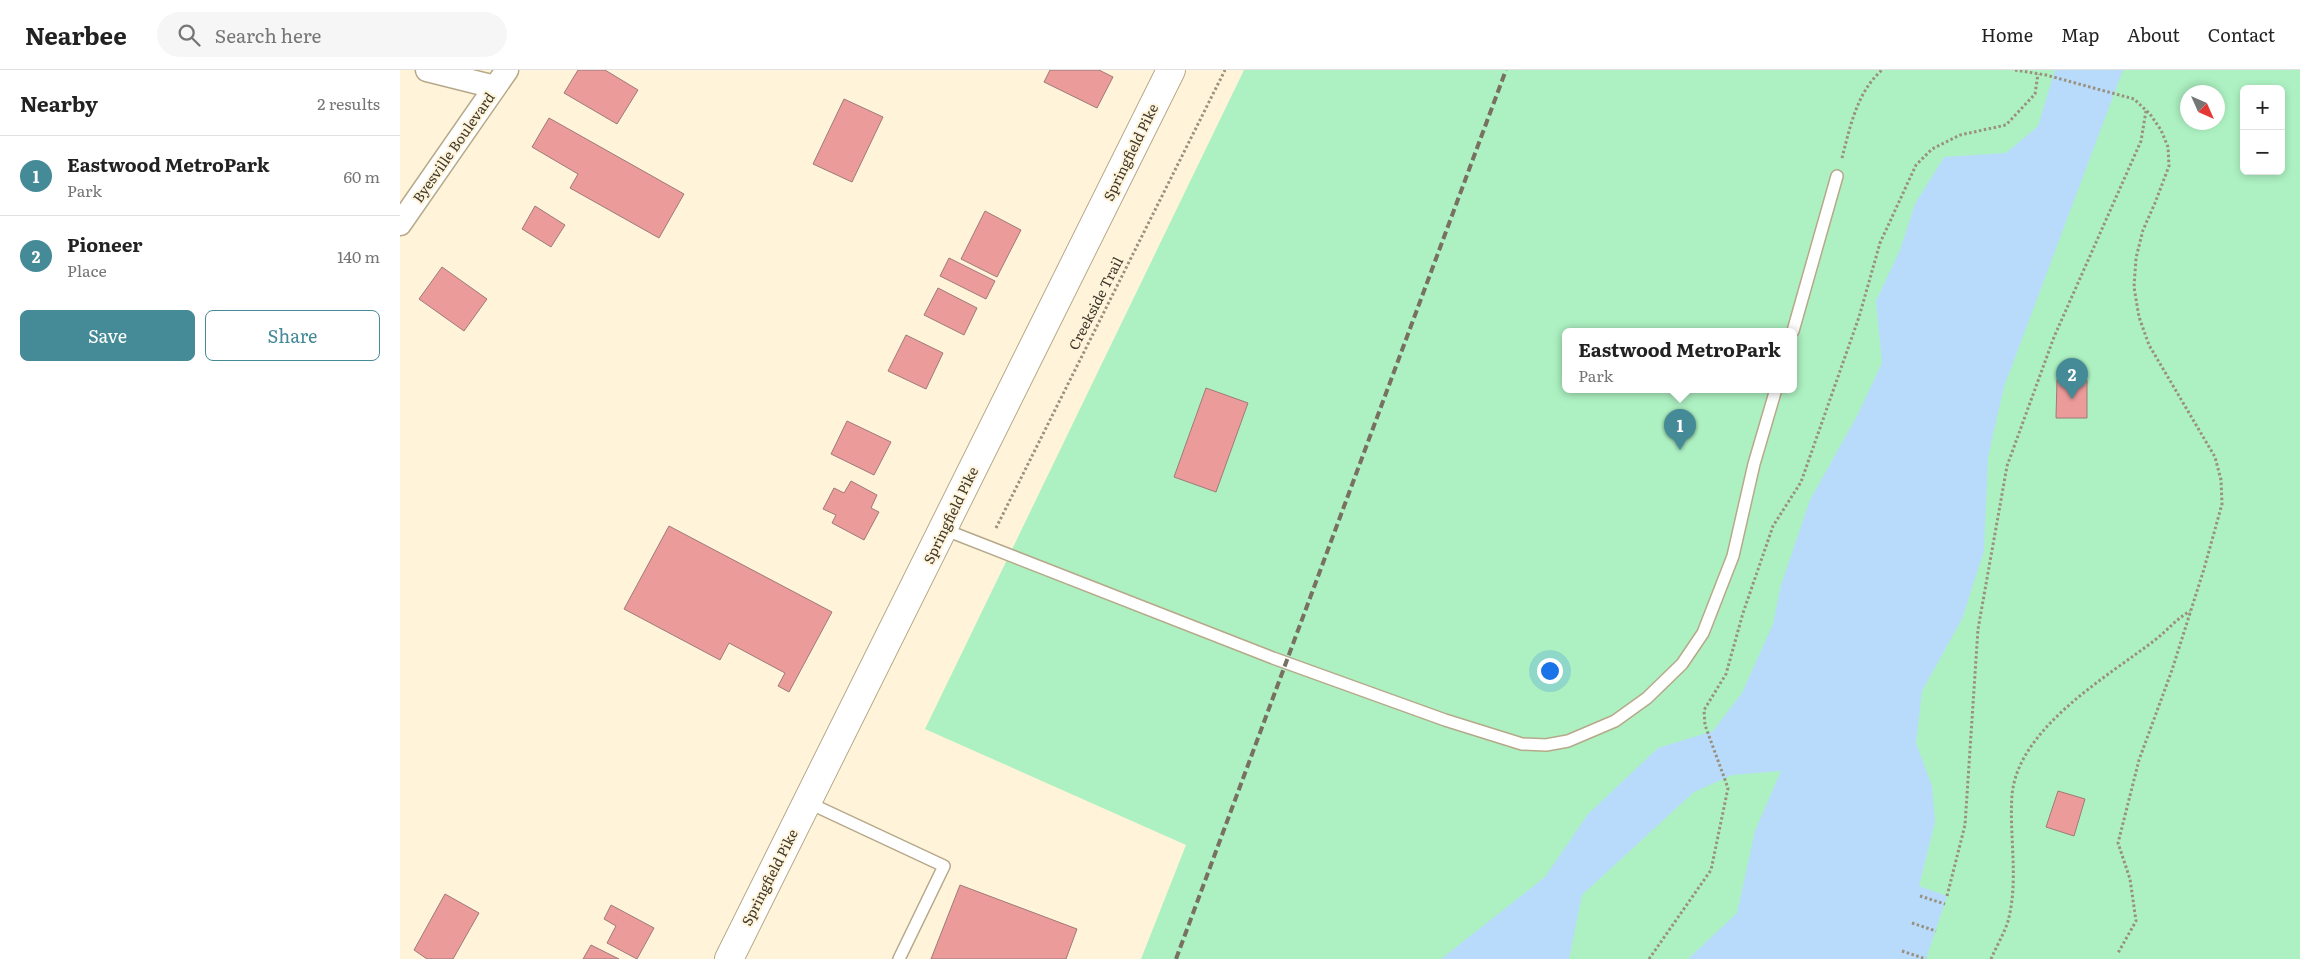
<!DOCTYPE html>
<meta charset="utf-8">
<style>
:root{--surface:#fff;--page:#f6f6f6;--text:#222;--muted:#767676;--line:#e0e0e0;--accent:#458a97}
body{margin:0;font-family:Literata,serif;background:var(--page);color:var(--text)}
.controls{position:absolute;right:15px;top:15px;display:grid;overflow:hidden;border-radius:8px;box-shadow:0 2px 8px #0003}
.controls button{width:45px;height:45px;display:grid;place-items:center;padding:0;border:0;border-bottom:1px solid var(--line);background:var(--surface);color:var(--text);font:25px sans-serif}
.compass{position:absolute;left:1780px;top:15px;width:45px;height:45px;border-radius:50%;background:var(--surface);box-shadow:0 2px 8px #0003;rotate:135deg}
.you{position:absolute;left:1149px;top:600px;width:18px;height:18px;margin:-12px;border:4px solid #fff;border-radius:50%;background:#1a73e8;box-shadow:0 0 0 8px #1a73e833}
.badge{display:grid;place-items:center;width:32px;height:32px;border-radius:50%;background:var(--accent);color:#fff;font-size:16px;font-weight:700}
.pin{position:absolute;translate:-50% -41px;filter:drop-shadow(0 1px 2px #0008)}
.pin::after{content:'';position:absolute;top:26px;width:18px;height:15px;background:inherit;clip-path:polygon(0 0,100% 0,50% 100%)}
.popup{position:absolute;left:1162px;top:258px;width:235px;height:65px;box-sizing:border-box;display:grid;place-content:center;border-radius:8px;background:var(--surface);filter:drop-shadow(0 1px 4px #0005);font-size:16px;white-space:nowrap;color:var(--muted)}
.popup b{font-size:19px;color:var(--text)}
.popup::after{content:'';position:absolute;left:50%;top:100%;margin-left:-10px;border:10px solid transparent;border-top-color:var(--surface)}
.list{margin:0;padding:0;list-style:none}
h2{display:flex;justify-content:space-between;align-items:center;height:65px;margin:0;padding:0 20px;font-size:21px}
h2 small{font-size:16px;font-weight:400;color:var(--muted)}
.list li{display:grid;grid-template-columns:32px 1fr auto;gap:15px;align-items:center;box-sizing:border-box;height:80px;padding:0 20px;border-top:1px solid var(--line)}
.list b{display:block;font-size:19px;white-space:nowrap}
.list p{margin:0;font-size:16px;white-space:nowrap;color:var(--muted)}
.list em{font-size:16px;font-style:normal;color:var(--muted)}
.actions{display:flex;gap:10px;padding:15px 20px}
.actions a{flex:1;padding:11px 0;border:1px solid var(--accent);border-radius:8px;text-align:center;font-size:18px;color:var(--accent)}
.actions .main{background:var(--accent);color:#fff}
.icon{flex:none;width:28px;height:28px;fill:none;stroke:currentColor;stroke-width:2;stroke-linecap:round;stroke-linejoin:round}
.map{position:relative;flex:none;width:1900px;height:889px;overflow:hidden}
header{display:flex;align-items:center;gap:30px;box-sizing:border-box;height:70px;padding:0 25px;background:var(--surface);border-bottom:1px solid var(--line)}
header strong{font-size:24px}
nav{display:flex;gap:28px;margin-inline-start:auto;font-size:18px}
.search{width:350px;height:45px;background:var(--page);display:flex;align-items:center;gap:12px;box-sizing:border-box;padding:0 18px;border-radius:28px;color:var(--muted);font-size:19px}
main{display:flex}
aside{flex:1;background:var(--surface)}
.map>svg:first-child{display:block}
.green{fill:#adf1c2;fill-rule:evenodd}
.water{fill:#b8dbfb}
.building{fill:#eb9b9a;stroke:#9e7a79}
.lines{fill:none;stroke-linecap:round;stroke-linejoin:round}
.service-casing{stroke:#b6a98a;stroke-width:14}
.minor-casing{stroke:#b6a98a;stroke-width:25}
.secondary-casing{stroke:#b6a98a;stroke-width:30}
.path{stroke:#99907e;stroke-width:3;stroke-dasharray:2.5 2.5;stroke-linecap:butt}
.service{stroke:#fff;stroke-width:11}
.minor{stroke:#fff;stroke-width:22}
.secondary{stroke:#fff;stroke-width:28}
.rail{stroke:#787060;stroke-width:4;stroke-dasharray:8 4;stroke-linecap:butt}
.labels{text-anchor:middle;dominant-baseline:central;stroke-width:4;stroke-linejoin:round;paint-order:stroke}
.street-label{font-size:14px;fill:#3f392d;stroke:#fff4da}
</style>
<header>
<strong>Nearbee</strong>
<div class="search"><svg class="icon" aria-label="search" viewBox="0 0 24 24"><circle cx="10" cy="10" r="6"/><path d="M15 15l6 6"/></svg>Search here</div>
<nav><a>Home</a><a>Map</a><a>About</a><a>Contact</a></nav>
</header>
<main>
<aside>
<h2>Nearby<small>2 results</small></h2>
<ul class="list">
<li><span class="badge">1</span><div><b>Eastwood MetroPark</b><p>Park</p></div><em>60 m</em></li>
<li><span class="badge">2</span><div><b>Pioneer</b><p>Place</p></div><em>140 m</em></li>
</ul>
<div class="actions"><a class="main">Save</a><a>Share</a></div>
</aside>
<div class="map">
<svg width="1900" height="889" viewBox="0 0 1900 889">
<rect width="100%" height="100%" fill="#fff4da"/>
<path class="green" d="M844,0H1900V889H741L786,775L525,659ZM1844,19H1881V101H1844ZM1788,22H1818V52H1788ZM1166,261H1394V319H1166Z"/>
<path class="water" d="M1655,0H1723L1604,317L1588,387L1584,481L1562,549L1522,621L1516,673L1532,716L1535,752L1519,816L1547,826L1526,889H1288L1337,843L1355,761L1381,701L1332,705L1294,722L1182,825L1169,889H1041L1145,807L1188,744L1258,678L1313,661L1342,623L1373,554L1381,515L1410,430L1458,344L1482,293L1476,231L1500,180L1515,134L1544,87L1606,83L1638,56Z"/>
<g class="building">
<path d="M178,0H205L238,20L217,54L164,23Z"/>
<path d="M650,0H699L713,7L697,38L644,12Z"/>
<path d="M444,29L483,47L452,112L413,94Z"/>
<path d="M149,48L284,124L259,168L170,118L178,104L132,77Z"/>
<path d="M135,136L165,155L151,177L122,159Z"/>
<path d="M585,141L621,160L597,207L561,189Z"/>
<path d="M549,188L595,211L586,229L540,206Z"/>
<path d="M42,197L87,229L64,261L19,229Z"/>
<path d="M538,218L577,238L564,265L524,245Z"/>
<path d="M506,265L543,283L526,319L488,301Z"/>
<path d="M1657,309L1687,310V348H1656Z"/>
<path d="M806,318L848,333L816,422L774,407Z"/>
<path d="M447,351L491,372L474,405L431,384Z"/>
<path d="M451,411L477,425L471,438L479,442L464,470L432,453L436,445L423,439L434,418L444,423Z"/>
<path d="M269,456L432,542L389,622L378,616L385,603L329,573L320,590L224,539Z"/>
<path d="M1658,721L1685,729L1674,766L1646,757Z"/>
<path d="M560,815L677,859L666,889H531Z"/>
<path d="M45,824L79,843L53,889H27L14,880Z"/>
<path d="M211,835L254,858L237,889L207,873L216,856L204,849Z"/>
<path d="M191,875L219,889H183Z"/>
</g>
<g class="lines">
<defs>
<g id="service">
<path d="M1393,261L1437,106"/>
<path d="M543,459L873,588L1045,650L1122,674L1146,675L1168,671L1215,651L1247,628L1282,594L1303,563L1333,486L1354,394L1376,319"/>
<path d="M407,732L544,796L499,889"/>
</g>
<g id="minor">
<path d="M27,0L95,17"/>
<path d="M0,154L107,0"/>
</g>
<path id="secondary" d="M329,889L771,0"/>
</defs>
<use href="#service" class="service-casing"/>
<use href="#minor" class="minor-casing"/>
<use href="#secondary" class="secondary-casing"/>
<g class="path">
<path d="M1615,0L1646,5L1734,29L1750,44L1761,60L1768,77L1769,96L1755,133L1743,160L1736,188L1734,217L1739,247L1749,275L1815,387L1821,410L1822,434L1804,499L1772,600L1739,690L1718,773L1730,809L1736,851L1718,883"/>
<path d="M1442,88C1450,57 1457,22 1482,0"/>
<path d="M596,458L825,0"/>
<path d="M1520,826L1545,834"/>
<path d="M1547,826L1565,755L1578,559L1607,396L1654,267L1741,71L1746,41"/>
<path d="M1512,853L1536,861"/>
<path d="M1502,881L1526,889"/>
<path d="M1249,889L1311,800L1328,718L1305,655L1304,640L1326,604L1343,543L1373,456L1401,412L1459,247L1480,173L1516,95L1532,79L1560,65L1606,55L1635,24L1638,4"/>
<path d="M1591,889C1596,877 1604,864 1608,851C1619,811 1609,766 1612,725C1618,658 1707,607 1755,570C1768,560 1775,550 1790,541"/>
</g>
<use href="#service" class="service"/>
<use href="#minor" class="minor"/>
<use href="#secondary" class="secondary"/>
<path class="rail" d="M776,889L1106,0"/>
</g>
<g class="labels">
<g class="street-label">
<text transform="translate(53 77) rotate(-55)">Byesville Boulevard</text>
<text transform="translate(730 82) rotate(-64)">Springfield Pike</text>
<text transform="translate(695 233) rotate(-63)">Creekside Trail</text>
<text transform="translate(550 445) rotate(-64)">Springfield Pike</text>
<text transform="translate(369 807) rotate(-63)">Springfield Pike</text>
</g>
</g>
</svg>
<div class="controls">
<button>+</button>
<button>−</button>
</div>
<svg class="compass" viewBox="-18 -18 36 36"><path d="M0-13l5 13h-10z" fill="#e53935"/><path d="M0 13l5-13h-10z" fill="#767676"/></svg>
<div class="you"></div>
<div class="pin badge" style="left:1280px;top:380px">1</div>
<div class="popup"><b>Eastwood MetroPark</b>Park</div>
<div class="pin badge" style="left:1672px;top:329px">2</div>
</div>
</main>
